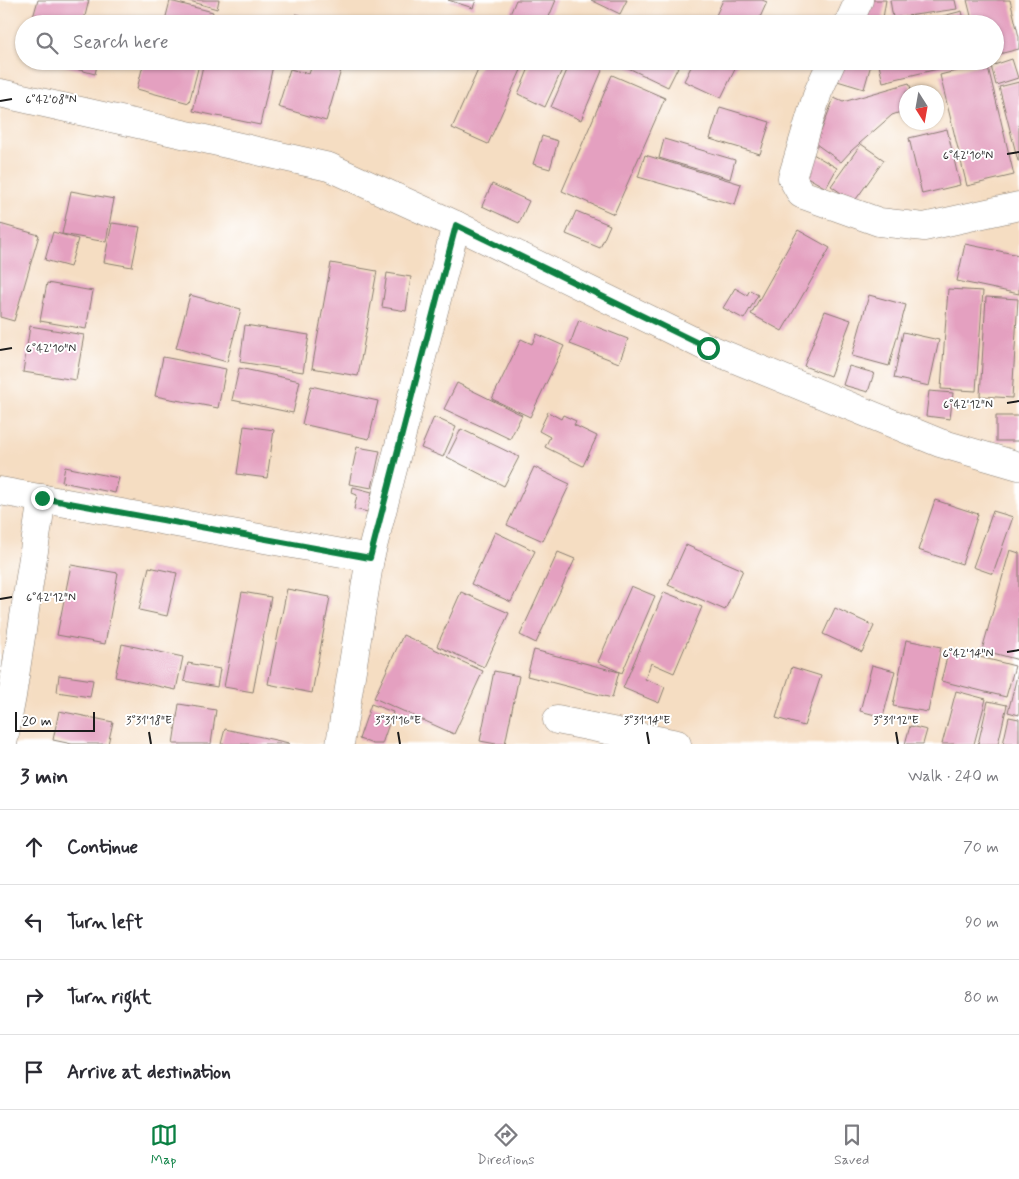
<!DOCTYPE html>
<meta charset="utf-8">
<style>
:root{--surface:#fff;--page:#f2f2f3;--text:#2b2b33;--muted:#7c7c81;--line:#e1e1e2;--accent:#0b8043}
body{margin:0;font-family:Mynerve,sans-serif;background:var(--page);color:var(--text)}
.compass{position:absolute;left:899px;top:85px;width:45px;height:45px;border-radius:50%;background:var(--surface);box-shadow:0 1px 4px #0004;rotate:169deg}
.scale{position:absolute;left:15px;bottom:12px;width:80px;box-sizing:border-box;padding-left:5px;border:2px solid #1c1c1c;border-top:0;font-size:14px;line-height:18px;white-space:nowrap;color:#1c1c1c;-webkit-text-stroke:4px #fff;paint-order:stroke}
.stop{position:absolute;width:15px;height:15px;margin:-11px;border:4px solid #0b8043;border-radius:50%;background:#fff}
.stop.end{background:#0b8043;border-color:#fff;box-shadow:0 1px 5px #0008}
.list{margin:0;padding:0;list-style:none}
h2{display:flex;justify-content:space-between;align-items:center;height:65px;margin:0;padding:0 20px;font-size:21px}
h2 small{font-size:16px;font-weight:400;color:var(--muted)}
.list li{display:grid;grid-template-columns:32px 1fr auto;gap:15px;align-items:center;box-sizing:border-box;height:75px;padding:0 20px;border-top:1px solid var(--line)}
.list b{display:block;font-size:19px;white-space:nowrap}
.list em{font-size:16px;font-style:normal;color:var(--muted)}
.icon{flex:none;width:28px;height:28px;fill:none;stroke:currentColor;stroke-width:2;stroke-linecap:round;stroke-linejoin:round}
.map{position:relative;flex:none;width:1019px;height:744px;overflow:hidden}
.search{position:absolute;background:var(--surface);box-shadow:0 1px 4px #0004;left:15px;right:15px;top:15px;height:55px;display:flex;align-items:center;gap:12px;box-sizing:border-box;padding:0 18px;border-radius:28px;color:var(--muted);font-size:19px}
.sheet{height:365px;background:var(--surface)}
nav{display:flex;justify-content:space-around;align-items:center;box-sizing:border-box;height:70px;border-top:1px solid var(--line);background:var(--surface);font-size:14px;color:var(--muted)}
nav a{display:grid;justify-items:center;gap:2px}
nav .on{color:var(--accent)}
.map>svg:first-child{display:block}
.building{fill:#e4a0c0}
.lines{fill:none;stroke-linecap:round;stroke-linejoin:round}
.minor-casing{stroke:#887c6f;stroke-width:29}
.minor{stroke:#fff;stroke-width:28}
.route{stroke:#0b8043;stroke-width:6}
.ticks{fill:none;stroke:#1c1c1c;stroke-width:2}
.ticks-label{font-size:12px;text-anchor:middle;fill:#1c1c1c;stroke:#fff;stroke-width:4;stroke-linejoin:round;paint-order:stroke}
</style>
<div class="map">
<svg width="1019" height="744" viewBox="0 0 1019 744">
<rect width="100%" height="100%" fill="#fff"/>
<filter id="ink" filterUnits="userSpaceOnUse"><feTurbulence type="fractalNoise" baseFrequency=".02" numOctaves="2"/><feDisplacementMap in="SourceGraphic" scale="10" xChannelSelector="R" yChannelSelector="G"/><feConvolveMatrix kernelMatrix="1 2 1 2 8 2 1 2 1" color-interpolation-filters="sRGB"/></filter>
<filter id="wash" filterUnits="userSpaceOnUse"><feTurbulence type="fractalNoise" baseFrequency=".0096" numOctaves="4" result="noise"/><feDisplacementMap in="SourceGraphic" scale="20" xChannelSelector="R" yChannelSelector="G"/><feGaussianBlur stdDeviation="1.12" result="paint"/><feColorMatrix in="noise" values="0 0 0 0 0 0 0 0 0 0 0 0 0 0 0 0 0 1.4 0 .05"/><feComposite in="paint" operator="in"/></filter>
<g filter="url(#wash)">
<rect width="100%" height="100%" fill="#f5ddc2"/>
<g id="blocks">
<g class="building">
<path d="M38,0H89L83,24H31Z"/>
<path d="M186,0H219L217,9Z"/>
<path d="M448,0H476L473,8Z"/>
<path d="M516,0H556L546,24H519L508,19Z"/>
<path d="M591,0H627L620,14Z"/>
<path d="M723,0H762L767,2L757,24H712Z"/>
<path d="M864,0H886L882,24H859Z"/>
<path d="M890,0H955L957,9L893,18Z"/>
<path d="M967,0H1010L1019,37V49L995,55V24H973Z"/>
<path d="M170,1L213,12L210,24H164Z"/>
<path d="M962,11L965,24H945L943,16Z"/>
<path d="M296,14L314,19V21L322,24H294Z"/>
<path d="M1012,59L1018,78L996,85L991,66Z"/>
<path d="M46,61H98L95,74Z"/>
<path d="M144,61H200L189,103L137,89Z"/>
<path d="M204,61H274L260,125L193,111Z"/>
<path d="M482,61H525L488,144L452,128Z"/>
<path d="M532,61H566L545,107L518,94Z"/>
<path d="M571,61H593L604,66L581,120L551,107Z"/>
<path d="M619,61H681L668,87L618,63Z"/>
<path d="M694,61H739L721,98L684,81Z"/>
<path d="M840,61H872L864,89L834,80Z"/>
<path d="M878,61H967V62L883,82Z"/>
<path d="M313,62L341,70L326,121L278,107L290,69L309,74Z"/>
<path d="M987,63L1014,175L967,186L940,75Z"/>
<path d="M612,75L665,98L614,214L562,191Z"/>
<path d="M1019,82V161H1018L999,87Z"/>
<path d="M909,83L912,92H906V110L892,115L851,151L841,162L816,144L834,98L843,102Z"/>
<path d="M720,107L770,122L760,154L710,139Z"/>
<path d="M947,129L960,185L922,194L909,138Z"/>
<path d="M542,136L558,141L550,169L533,164Z"/>
<path d="M664,139L735,160L730,179L659,158Z"/>
<path d="M861,144L884,160L854,202L831,186Z"/>
<path d="M813,154L837,168L826,188L802,174Z"/>
<path d="M645,155L741,184L735,205L638,177Z"/>
<path d="M492,184L529,201L519,223L482,206Z"/>
<path d="M71,191L114,199L106,242L62,234Z"/>
<path d="M576,211L610,225L600,248L566,234Z"/>
<path d="M112,223L140,227L132,267L104,262Z"/>
<path d="M0,224L39,235L14,321L0,317Z"/>
<path d="M798,230L830,248L782,331L751,314Z"/>
<path d="M53,232L78,239L70,267L45,260Z"/>
<path d="M965,244L1019,255V294L957,281Z"/>
<path d="M331,263L377,271L358,376L312,368Z"/>
<path d="M387,273L411,277L406,311L382,307Z"/>
<path d="M47,283L93,291L86,329L40,321Z"/>
<path d="M735,288L747,295L750,290L758,295L744,319L723,308Z"/>
<path d="M948,289L983,291L976,391L941,389Z"/>
<path d="M190,295L241,309L227,362L176,348Z"/>
<path d="M869,295L906,305L889,366L852,356Z"/>
<path d="M986,297L1018,299L1012,398L980,396Z"/>
<path d="M825,311L851,320L830,376L804,366Z"/>
<path d="M579,320L628,339L619,363L570,344Z"/>
<path d="M245,325L309,335L303,372L240,362Z"/>
<path d="M30,326L84,335L76,380L23,372Z"/>
<path d="M903,332L939,340L929,386L894,378Z"/>
<path d="M537,334L564,346L530,417L492,399L521,339L532,344Z"/>
<path d="M163,357L226,369L218,408L155,396Z"/>
<path d="M849,366L874,373L868,392L843,385Z"/>
<path d="M239,368L300,381L293,413L232,400Z"/>
<path d="M457,383L522,415L510,439L485,427V428L444,409Z"/>
<path d="M311,386L378,401L369,439L302,424Z"/>
<path d="M929,391L953,393L950,419L926,416Z"/>
<path d="M548,412L561,419L563,415L576,421L574,425L597,436L583,466L545,447L550,437L539,431Z"/>
<rect x="996" y="416" width="23" height="25"/>
<path d="M434,417L456,427L443,457L421,448Z"/>
<path d="M244,426L274,430L267,478L237,474Z"/>
<path d="M461,429L519,457L504,486L447,457Z"/>
<path d="M357,447L380,451L372,488L349,484Z"/>
<path d="M65,467L119,478L115,493L62,482Z"/>
<path d="M534,467L570,484L543,541L507,525Z"/>
<path d="M353,487L372,492L368,512L354,509L357,495L352,493Z"/>
<path d="M935,500L978,514L962,564L918,550Z"/>
<path d="M993,511L1013,517L993,574L973,567Z"/>
<path d="M495,532L535,551L511,602L471,584Z"/>
<path d="M686,545L743,570L725,610L668,585Z"/>
<path d="M1010,550L1019,553V660L982,650Z"/>
<path d="M558,552L575,559L536,643L520,635Z"/>
<path d="M71,565L118,573L105,644L57,635Z"/>
<path d="M149,567L177,573L167,616L139,610Z"/>
<path d="M631,586L655,596L622,673L598,662Z"/>
<path d="M287,589L330,597L312,693L268,684Z"/>
<path d="M242,592L271,597L253,692L224,687Z"/>
<path d="M461,592L509,613L484,667L437,646Z"/>
<path d="M664,592L702,607L674,673L651,663L645,679L665,687L659,703L623,688Z"/>
<path d="M835,608L874,626L862,652L823,634Z"/>
<path d="M403,635L483,671L454,734L374,698Z"/>
<path d="M906,640L941,647L928,712L893,706Z"/>
<path d="M122,644L183,657L176,690L115,677Z"/>
<path d="M949,649L1015,666L1006,697L941,681Z"/>
<path d="M534,650L619,672L612,698L527,676Z"/>
<path d="M188,663L220,669L217,687L184,681Z"/>
<path d="M872,665L895,671L883,717L860,711Z"/>
<path d="M792,667L821,676L804,726L776,718Z"/>
<path d="M494,671L519,676L505,744H496L480,741Z"/>
<path d="M1018,672H1019V715L1008,712Z"/>
<path d="M59,675L93,680L90,697L57,692Z"/>
<path d="M956,691L986,699L974,744H942Z"/>
<path d="M988,701L1007,705L998,744H978Z"/>
<path d="M179,704L216,710L211,744H173Z"/>
<path d="M371,704L393,712L382,744H373L359,739Z"/>
<path d="M59,711L113,722L108,744H72L53,740Z"/>
<path d="M1009,717L1019,719V744H1003Z"/>
<path d="M910,726L927,730L923,744H905Z"/>
<path d="M225,729L289,743V744H221Z"/>
</g>
</g>
</g>
<g filter="url(#ink)">
<use href="#blocks" fill-opacity="0" stroke="#887c6f" stroke-width="1"/>
<g class="lines">
<defs>
<g id="minor">
<path d="M848,24L859,0"/>
<path d="M832,61L818,92L792,178L801,194L879,222L924,227L1019,206"/>
<path d="M0,93L329,167L456,225L708,348L940,443L1019,466"/>
<path d="M0,491L370,558"/>
<path d="M557,720L677,744"/>
<path d="M3,744L12,696L42,498"/>
<path d="M340,744L370,558L456,225"/>
</g>
</defs>
<use href="#minor" class="minor-casing"/>
<use href="#minor" class="minor"/>
</g>
</g>
<g class="lines" filter="url(#ink)">
<path class="route" d="M42,498L370,558L456,225L708,348"/>
</g>
<path class="ticks" d="M0,101L12,99M1007,154L1019,152M0,350L12,348M1007,403L1019,401M0,599L12,597M1007,652L1019,650M149,732L151,744M398,732L400,744M647,732L649,744M896,732L898,744"/>
<g class="ticks-label">
<text x="51" y="103">6°42'08"N</text>
<text x="968" y="159">6°42'10"N</text>
<text x="51" y="352">6°42'10"N</text>
<text x="968" y="408">6°42'12"N</text>
<text x="51" y="601">6°42'12"N</text>
<text x="968" y="657">6°42'14"N</text>
<text x="149" y="724">3°31'18"E</text>
<text x="398" y="724">3°31'16"E</text>
<text x="647" y="724">3°31'14"E</text>
<text x="896" y="724">3°31'12"E</text>
</g>
</svg>
<svg class="compass" viewBox="-18 -18 36 36"><path d="M0-13l5 13h-10z" fill="#e53935"/><path d="M0 13l5-13h-10z" fill="#7c7c81"/></svg>
<div class="scale">20 m</div>
<div class="stop" style="left:708px;top:348px"></div>
<div class="stop end" style="left:42px;top:498px"></div>
<div class="search"><svg class="icon" aria-label="search" viewBox="0 0 24 24"><circle cx="10" cy="10" r="6"/><path d="M15 15l6 6"/></svg>Search here</div>
</div>
<section class="sheet">
<h2>3 min<small>Walk · 240 m</small></h2>
<ul class="list">
<li><svg class="icon" aria-label="ahead" viewBox="0 0 24 24"><path d="M12 20V5M6 11l6-6 6 6"/></svg><div><b>Continue</b></div><em>70 m</em></li>
<li><svg class="icon" aria-label="left" viewBox="0 0 24 24"><path d="M17 20v-9H6M10 6l-5 5 5 5"/></svg><div><b>Turn left</b></div><em>90 m</em></li>
<li><svg class="icon" aria-label="right" viewBox="0 0 24 24"><path d="M7 20v-9h11M14 6l5 5-5 5"/></svg><div><b>Turn right</b></div><em>80 m</em></li>
<li><svg class="icon" aria-label="arrive" viewBox="0 0 24 24"><path d="M6 21V4h12l-3 4 3 4H6"/></svg><div><b>Arrive at destination</b></div></li>
</ul>
</section>
<nav>
<a class="on"><svg class="icon" aria-label="map" viewBox="0 0 24 24"><path d="M3 6l6-2 6 2 6-2v14l-6 2-6-2-6 2zM9 4v14M15 6v14"/></svg>Map</a>
<a><svg class="icon" aria-label="directions" viewBox="0 0 24 24"><path d="M12 3l9 9-9 9-9-9zM9 14v-3h6M13 9l2 2-2 2"/></svg>Directions</a>
<a><svg class="icon" aria-label="saved" viewBox="0 0 24 24"><path d="M7 4h10v16l-5-4-5 4z"/></svg>Saved</a>
</nav>
